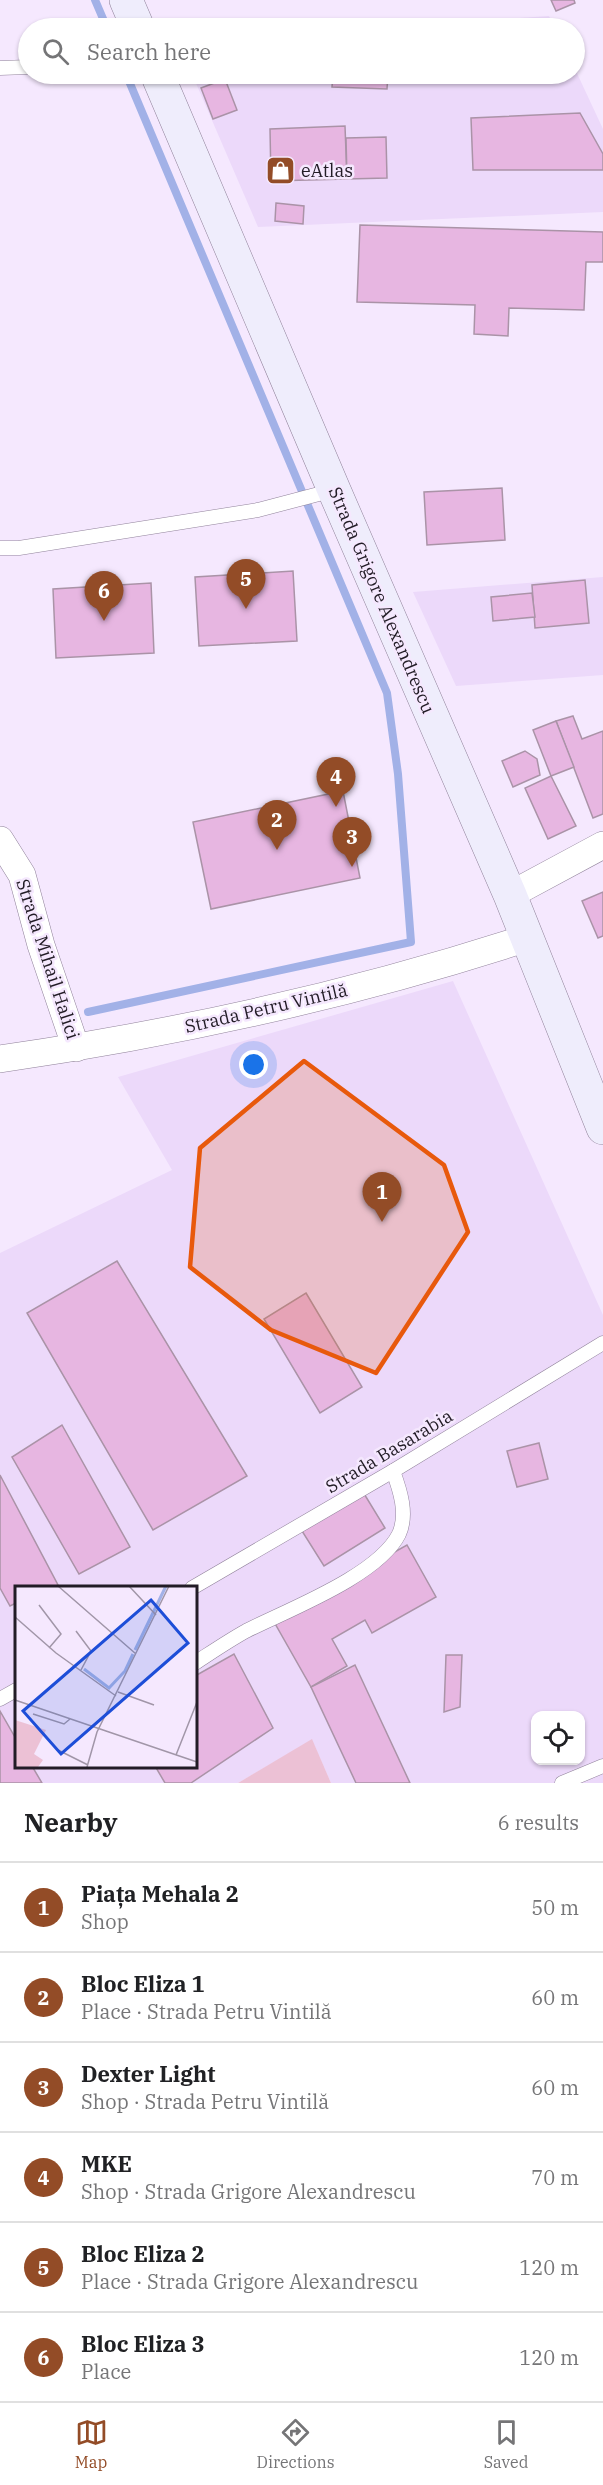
<!DOCTYPE html>
<meta charset="utf-8">
<style>
:root{--surface:#fff;--page:#f6f6f6;--text:#202124;--muted:#757577;--line:#e0e0e0;--accent:#934c27}
body{margin:0;font-family:"IBM Plex Serif",serif;background:var(--page);color:var(--text)}
.controls{position:absolute;right:18px;bottom:18px;display:grid;overflow:hidden;border-radius:12px;box-shadow:0 2px 4px #0004}
.controls button{width:54px;height:54px;display:grid;place-items:center;padding:0;border:0;border-bottom:2px solid var(--line);background:var(--surface);color:var(--text);font:30px sans-serif}
.you{position:absolute;left:254px;top:1065px;width:21px;height:21px;margin:-15px;border:4px solid #fff;border-radius:50%;background:#1a73e8;box-shadow:0 0 0 9px #1a73e833}
.badge{display:grid;place-items:center;width:39px;height:39px;border-radius:50%;background:var(--accent);color:#fff;font-size:20px;font-weight:700}
.pin{position:absolute;translate:-50% -50px;filter:drop-shadow(0 2px 3px #0008)}
.pin::after{content:'';position:absolute;top:32px;width:21px;height:18px;background:inherit;clip-path:polygon(0 0,100% 0,50% 100%)}
.list{margin:0;padding:0;list-style:none}
h2{display:flex;justify-content:space-between;align-items:center;height:78px;margin:0;padding:0 24px;font-size:26px}
h2 small{font-size:20px;font-weight:400;color:var(--muted)}
.list li{display:grid;grid-template-columns:39px 1fr auto;gap:18px;align-items:center;box-sizing:border-box;height:90px;padding:0 24px;border-top:2px solid var(--line)}
.list b{display:block;font-size:22px;white-space:nowrap}
.list p{margin:0;font-size:20px;white-space:nowrap;color:var(--muted)}
.list em{font-size:20px;font-style:normal;color:var(--muted)}
.icon{flex:none;width:33px;height:33px;fill:none;stroke:currentColor;stroke-width:2;stroke-linecap:round;stroke-linejoin:round}
.map{position:relative;flex:none;width:603px;height:1783px;overflow:hidden}
.search{position:absolute;background:var(--surface);box-shadow:0 2px 4px #0004;left:18px;right:18px;top:18px;height:66px;display:flex;align-items:center;gap:15px;box-sizing:border-box;padding:0 21px;border-radius:33px;color:var(--muted);font-size:22px}
.sheet{height:618px;background:var(--surface)}
nav{display:flex;justify-content:space-around;align-items:center;box-sizing:border-box;height:84px;border-top:2px solid var(--line);background:var(--surface);font-size:16px;color:var(--muted)}
nav a{display:grid;justify-items:center;gap:3px}
nav .on{color:var(--accent)}
.map>svg:first-child{display:block}
.built{fill:#ecd9fa;fill-rule:evenodd}
.green{fill:#ecc1d5}
.lines{fill:none;stroke-linecap:round;stroke-linejoin:round}
.stream{stroke:#a2b1e7;stroke-width:8}
.building{fill:#e7b6e1;stroke:#aa93a7;stroke-width:1.5}
.lane-casing{stroke:#91839b;stroke-width:15}
.street-casing{stroke:#91839b;stroke-width:28}
.secondary-casing{stroke:#91839b;stroke-width:34}
.lane{stroke:#fff;stroke-width:14}
.street{stroke:#fff;stroke-width:27}
.secondary{stroke:#efedfc;stroke-width:33}
.marked{fill:#e8590c;fill-opacity:0.2;stroke:#e8590c;stroke-width:4.5;stroke-linejoin:round}
.labels{text-anchor:middle;dominant-baseline:central;stroke-width:5;stroke-linejoin:round;paint-order:stroke}
.poi-label{font-size:18px;fill:#221c26;stroke:#f5e8fe;text-anchor:start}
.street-label{font-size:18px;fill:#221c26;stroke:#f5e8fe}
.inset-river{fill:none;stroke:#a2b1e7;stroke-width:3}
.inset-road{fill:none;stroke:#a196a8;stroke-width:1.5}
.view{fill:#1d4ed8;fill-opacity:0.15;stroke:#1d4ed8;stroke-width:3}
.inset-edge{fill:none;stroke:#221c26;stroke-width:3}
</style>
<div class="map">
<svg width="603" height="1783" viewBox="0 0 603 1783">
<rect width="100%" height="100%" fill="#f5e8fe"/>
<g class="built">
<path d="M549,16L555,28H375Z"/>
<path d="M575,69L603,129V212L258,227L192,74H574Z"/>
<path d="M603,577V675L456,686L413,592Z"/>
<path d="M453,981L603,1315V1783H331L312,1740L238,1783H0V1253L172,1170L118,1077ZM16,1588H195V1766H16ZM536,1716H580V1760H536Z"/>
</g>
<path class="green" d="M312,1739L331,1783H238Z"/>
<g class="lines">
<g class="stream">
<path d="M95,0L107,28"/>
<path d="M88,1012L411,942L398,774L387,693L126,74"/>
</g>
</g>
<g class="building">
<path d="M551,0H574L575,3L556,11Z"/>
<path d="M333,74H388L387,89L332,87Z"/>
<path d="M225,79L237,110L213,119L201,88Z"/>
<path d="M580,113L603,154V170H473L471,118Z"/>
<path d="M345,126L347,179L271,181L270,129Z"/>
<path d="M386,137L387,178L347,179L346,138Z"/>
<path d="M276,203L304,206L303,224L275,221Z"/>
<path d="M360,225L603,232V262H586L584,310L509,308L508,336L474,334L475,305L357,302Z"/>
<path d="M502,488L505,540L427,545L424,492Z"/>
<path d="M293,571L297,641L199,646L195,577Z"/>
<path d="M585,580L589,623L535,628L532,585Z"/>
<path d="M151,583L154,653L56,658L53,589Z"/>
<path d="M532,593L535,617L493,621L491,597Z"/>
<path d="M573,716L582,739L603,731V814L593,818L556,721Z"/>
<path d="M556,721L574,767L551,776L533,730Z"/>
<path d="M525,751L537,759L540,775L513,787L502,761Z"/>
<path d="M551,776L576,826L548,839L525,788Z"/>
<path d="M343,791L360,878L211,909L193,822Z"/>
<path d="M603,892V936L598,938L582,901Z"/>
<path d="M117,1261L247,1476L153,1530L27,1313Z"/>
<path d="M306,1293L362,1387L320,1413L264,1319Z"/>
<path d="M62,1425L130,1547L79,1574L12,1457Z"/>
<path d="M539,1443L548,1479L517,1487L507,1451Z"/>
<path d="M0,1475L58,1585L51,1588H16V1603L10,1606L0,1588Z"/>
<path d="M363,1492L385,1528L324,1566L302,1531Z"/>
<path d="M407,1545L436,1597L372,1633L365,1620L332,1639L347,1666L311,1687L273,1620Z"/>
<path d="M234,1654L273,1728L191,1783H165L155,1766H195V1676Z"/>
<path d="M446,1655H462L460,1707L444,1712Z"/>
<path d="M355,1665L410,1783H356L311,1687Z"/>
<path d="M0,1711L16,1739V1766H32L42,1783H0Z"/>
</g>
<g class="lines">
<defs>
<g id="lane">
<path d="M0,68L28,67"/>
<path d="M0,548H19L258,510L334,490"/>
<path d="M192,1588L393,1471L603,1343"/>
<path d="M195,1663C212,1652 228,1641 246,1631C287,1610 378,1576 399,1534C408,1514 400,1490 393,1471"/>
<path d="M0,1699L16,1690"/>
<path d="M562,1783L603,1766"/>
</g>
<g id="street">
<path d="M0,840L22,875L41,945L76,1048"/>
<path d="M510,895L603,845"/>
<path d="M0,1059C179,1033 355,994 527,938"/>
</g>
<g id="secondary">
<path d="M126,0L138,28"/>
<path d="M157,74L334,490L510,895L603,1128"/>
</g>
</defs>
<use href="#lane" class="lane-casing"/>
<use href="#street" class="street-casing"/>
<use href="#secondary" class="secondary-casing"/>
<use href="#lane" class="lane"/>
<use href="#street" class="street"/>
<use href="#secondary" class="secondary"/>
</g>
<path class="marked" d="M304,1061L444,1165L468,1232L376,1373L271,1330L190,1267L200,1148Z"/>
<defs>
<symbol id="shop-square" viewBox="-11 -11 22 22"><rect x="-9" y="-9" width="18" height="18" rx="4" fill="#934c27" stroke="#f5e8fe"/><path d="M-5-2.5h2.3a2.7 3.5 0 0 1 5.4 0H5L5.5 6h-11ZM-1.5-2.5h3a1.5 2.3 0 0 0-3 0Z" fill="#fff"/></symbol>
</defs>
<g fill-rule="evenodd">
<use href="#shop-square" x="264" y="154" width="33" height="33"/>
</g>
<g class="labels">
<g class="poi-label">
<text x="301" y="170">eAtlas</text>
</g>
<g class="street-label">
<text transform="translate(382 600) rotate(67)">Strada Grigore Alexandrescu</text>
<text transform="translate(48 959) rotate(72)">Strada Mihail Halici</text>
<text transform="translate(266 1008) rotate(-13)">Strada Petru Vintilă</text>
<text transform="translate(389 1451) rotate(-31)">Strada Basarabia</text>
</g>
</g>
<g transform="translate(15 1586)">
<rect width="182" height="182" fill="#f5e8fe"/>
<path d="M0,134L31,144L19,168L28,174L23,181H0Z" fill="#ecc1d5"/>
<path class="inset-river" d="M120,64L151,0M69,83L94,102L110,85L118,68"/>
<path class="inset-road" d="M43,0L121,68M114,0L141,29M24,19L46,48L34,62M0,31L41,67L101,110M61,45L76,65L66,84M103,106L139,119M0,114L182,176M18,128L49,138L55,133M43,164L73,179M161,169L182,116M72,181L82,146L154,0"/>
<path class="view" d="M136,14L173,57L46,168L8,125Z"/>
<rect width="182" height="182" class="inset-edge"/>
</g>
</svg>
<div class="controls">
<button><svg class="icon" aria-label="locate" viewBox="0 0 24 24"><circle cx="12" cy="12" r="6"/><path d="M12 2v4M12 18v4M2 12h4M18 12h4"/></svg></button>
</div>
<div class="you"></div>
<div class="pin badge" style="left:382px;top:1222px">1</div>
<div class="pin badge" style="left:277px;top:850px">2</div>
<div class="pin badge" style="left:352px;top:867px">3</div>
<div class="pin badge" style="left:336px;top:807px">4</div>
<div class="pin badge" style="left:246px;top:609px">5</div>
<div class="pin badge" style="left:104px;top:621px">6</div>
<div class="search"><svg class="icon" aria-label="search" viewBox="0 0 24 24"><circle cx="10" cy="10" r="6"/><path d="M15 15l6 6"/></svg>Search here</div>
</div>
<section class="sheet">
<h2>Nearby<small>6 results</small></h2>
<ul class="list">
<li><span class="badge">1</span><div><b>Piața Mehala 2</b><p>Shop</p></div><em>50 m</em></li>
<li><span class="badge">2</span><div><b>Bloc Eliza 1</b><p>Place · Strada Petru Vintilă</p></div><em>60 m</em></li>
<li><span class="badge">3</span><div><b>Dexter Light</b><p>Shop · Strada Petru Vintilă</p></div><em>60 m</em></li>
<li><span class="badge">4</span><div><b>MKE</b><p>Shop · Strada Grigore Alexandrescu</p></div><em>70 m</em></li>
<li><span class="badge">5</span><div><b>Bloc Eliza 2</b><p>Place · Strada Grigore Alexandrescu</p></div><em>120 m</em></li>
<li><span class="badge">6</span><div><b>Bloc Eliza 3</b><p>Place</p></div><em>120 m</em></li>
</ul>
</section>
<nav>
<a class="on"><svg class="icon" aria-label="map" viewBox="0 0 24 24"><path d="M3 6l6-2 6 2 6-2v14l-6 2-6-2-6 2zM9 4v14M15 6v14"/></svg>Map</a>
<a><svg class="icon" aria-label="directions" viewBox="0 0 24 24"><path d="M12 3l9 9-9 9-9-9zM9 14v-3h6M13 9l2 2-2 2"/></svg>Directions</a>
<a><svg class="icon" aria-label="saved" viewBox="0 0 24 24"><path d="M7 4h10v16l-5-4-5 4z"/></svg>Saved</a>
</nav>
